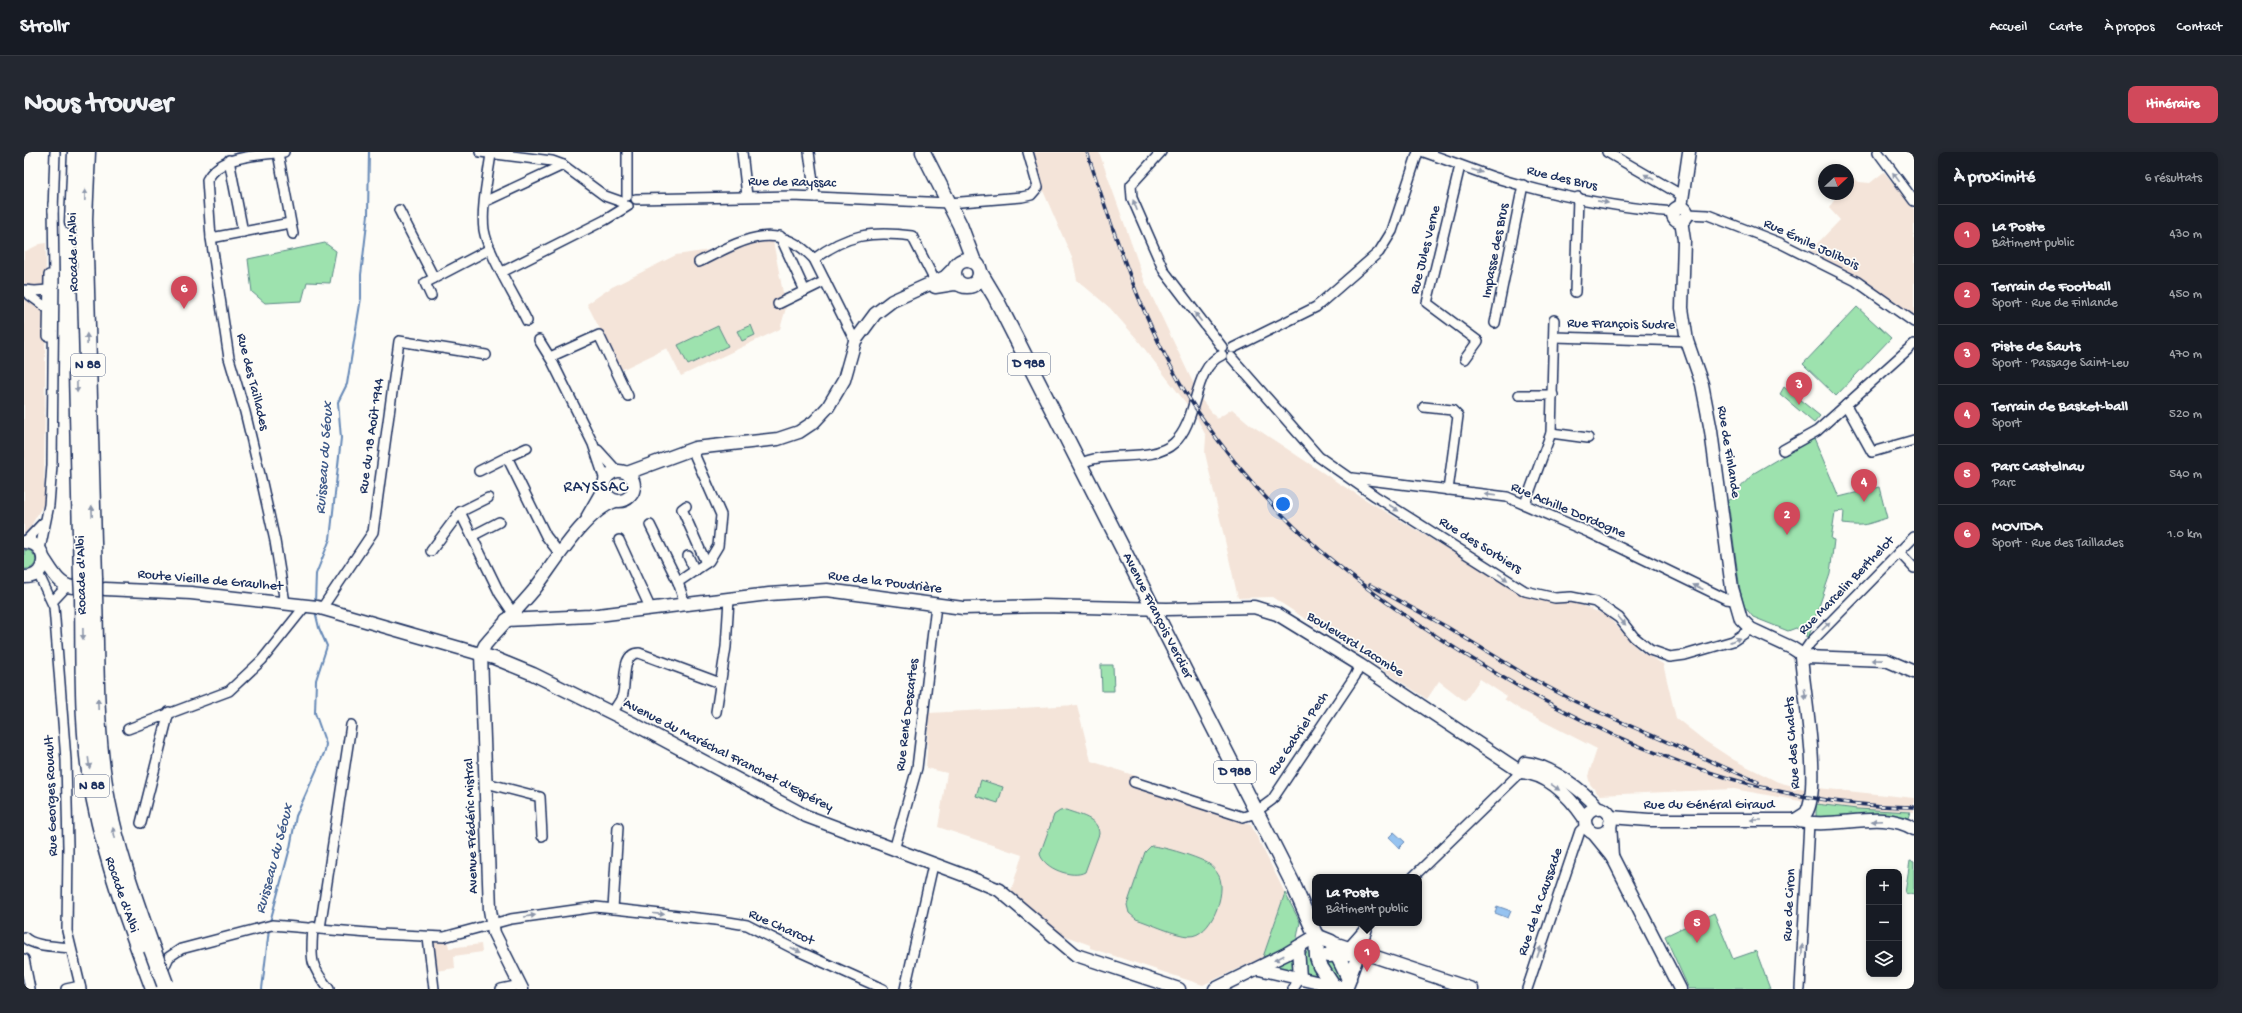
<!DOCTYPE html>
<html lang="fr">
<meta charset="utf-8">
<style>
:root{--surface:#171b24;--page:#242831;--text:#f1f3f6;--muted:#9ea1a6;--line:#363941;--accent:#d1495b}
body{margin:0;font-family:"Gochi Hand",sans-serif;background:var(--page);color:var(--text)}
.controls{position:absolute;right:12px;bottom:12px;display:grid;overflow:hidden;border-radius:8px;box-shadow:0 2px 6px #0003}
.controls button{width:36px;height:36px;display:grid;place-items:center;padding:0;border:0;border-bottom:1px solid var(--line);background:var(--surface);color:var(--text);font:20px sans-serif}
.compass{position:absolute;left:1794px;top:12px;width:36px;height:36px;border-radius:50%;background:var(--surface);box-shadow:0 2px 6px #0003;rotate:68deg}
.you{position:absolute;left:1259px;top:352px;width:14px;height:14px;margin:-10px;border:3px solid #fff;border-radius:50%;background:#1a73e8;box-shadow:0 0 0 6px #1a73e833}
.badge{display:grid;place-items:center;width:26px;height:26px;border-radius:50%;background:var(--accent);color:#fff;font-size:13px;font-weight:700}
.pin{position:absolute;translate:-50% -33px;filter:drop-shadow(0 1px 2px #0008)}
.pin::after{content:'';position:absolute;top:21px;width:14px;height:12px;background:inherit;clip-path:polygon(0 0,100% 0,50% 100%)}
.popup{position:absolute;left:1288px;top:722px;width:110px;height:52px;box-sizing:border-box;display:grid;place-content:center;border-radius:8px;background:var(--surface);filter:drop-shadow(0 1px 3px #0005);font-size:13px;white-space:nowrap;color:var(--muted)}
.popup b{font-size:15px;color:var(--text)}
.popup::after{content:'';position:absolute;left:50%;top:100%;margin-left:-8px;border:8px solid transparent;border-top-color:var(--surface)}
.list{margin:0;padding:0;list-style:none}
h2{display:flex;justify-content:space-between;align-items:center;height:52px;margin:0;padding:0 16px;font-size:17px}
h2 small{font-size:13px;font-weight:400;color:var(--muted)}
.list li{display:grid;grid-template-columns:26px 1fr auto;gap:12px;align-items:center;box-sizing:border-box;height:60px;padding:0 16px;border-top:1px solid var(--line)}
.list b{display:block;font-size:15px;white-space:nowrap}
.list p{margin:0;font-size:13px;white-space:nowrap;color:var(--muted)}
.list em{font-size:13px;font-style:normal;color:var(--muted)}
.icon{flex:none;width:22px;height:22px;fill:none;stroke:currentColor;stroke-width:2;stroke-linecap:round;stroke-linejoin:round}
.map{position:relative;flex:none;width:1890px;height:837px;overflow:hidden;border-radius:8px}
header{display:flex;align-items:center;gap:24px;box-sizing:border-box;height:56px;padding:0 20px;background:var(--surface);border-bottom:1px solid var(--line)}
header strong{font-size:19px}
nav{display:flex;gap:22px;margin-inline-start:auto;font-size:14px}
.intro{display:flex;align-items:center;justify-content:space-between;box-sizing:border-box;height:96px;padding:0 24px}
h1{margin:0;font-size:28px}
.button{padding:10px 18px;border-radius:8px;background:var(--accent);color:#fff;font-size:14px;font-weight:700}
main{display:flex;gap:24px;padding:0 24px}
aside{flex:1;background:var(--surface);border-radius:8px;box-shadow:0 2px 6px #0003}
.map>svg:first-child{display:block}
.built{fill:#f4e4d9}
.green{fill:#9de2ae;stroke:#5c8886}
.water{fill:#96c3f0;stroke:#6588b6}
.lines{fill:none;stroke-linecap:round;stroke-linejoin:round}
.stream{stroke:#6588b6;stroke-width:2}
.street-casing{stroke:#1b2f5e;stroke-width:12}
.secondary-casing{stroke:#1b2f5e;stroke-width:15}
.primary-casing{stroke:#1b2f5e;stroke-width:17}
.highway-casing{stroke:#1b2f5e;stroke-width:19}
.street{stroke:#fdfcf7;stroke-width:9}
.secondary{stroke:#fdfcf7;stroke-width:12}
.primary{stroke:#fdfcf7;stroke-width:14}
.highway{stroke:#fdfcf7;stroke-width:16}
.rail-casing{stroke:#1b2f5e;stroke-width:3.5}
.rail{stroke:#fdfcf7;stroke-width:2;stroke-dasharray:6;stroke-linecap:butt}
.highway-bridge-casing{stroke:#1b2f5e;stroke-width:19;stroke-linecap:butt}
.highway-bridge{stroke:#fdfcf7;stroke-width:16}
.oneway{fill:#8c96aa}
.labels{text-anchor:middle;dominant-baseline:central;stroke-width:3.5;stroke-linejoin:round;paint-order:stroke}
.shield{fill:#fdfcf7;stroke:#5f6c8c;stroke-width:1}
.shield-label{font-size:13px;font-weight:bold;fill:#1b2f5e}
.street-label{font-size:14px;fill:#1b2f5e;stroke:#fdfcf7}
.water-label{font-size:15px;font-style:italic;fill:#405b8a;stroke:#fdfcf7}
.quarter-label{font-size:16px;letter-spacing:1px;fill:#1b2f5e;stroke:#fdfcf7}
</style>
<header>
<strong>Strollr</strong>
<nav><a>Accueil</a><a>Carte</a><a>À propos</a><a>Contact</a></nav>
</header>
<div class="intro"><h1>Nous trouver</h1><a class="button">Itinéraire</a></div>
<main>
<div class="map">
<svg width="1890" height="837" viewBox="0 0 1890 837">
<rect width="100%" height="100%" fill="#fdfcf7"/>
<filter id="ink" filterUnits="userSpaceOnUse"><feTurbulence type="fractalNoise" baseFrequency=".025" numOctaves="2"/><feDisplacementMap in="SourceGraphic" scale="8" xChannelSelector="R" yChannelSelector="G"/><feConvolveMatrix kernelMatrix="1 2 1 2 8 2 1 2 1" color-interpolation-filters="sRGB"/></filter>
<g filter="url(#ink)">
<g class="built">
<path d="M1007,0H1075L1121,130L1172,237L1165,255L1113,187L1086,156L1053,128L1049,108L1020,41Z"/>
<path d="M1860,20L1890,57V164L1836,125L1786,99L1816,68L1805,56L1814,42H1824V27L1826,23L1835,30L1846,31Z"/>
<path d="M749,89L762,156L756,177L657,224L643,196L597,218L563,152L588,135L652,103Z"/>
<path d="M22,91L20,351L3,381L0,382V100L16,92Z"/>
<path d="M1177,247L1193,267L1208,257L1227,273L1316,332L1503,445L1546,449L1582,463L1616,499L1639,512L1652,566L1681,589L1710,608L1754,630L1784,638L1782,650L1710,637L1575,643L1566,632L1564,624L1573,597L1497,558L1480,547L1482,544L1456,527L1441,549L1415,529L1403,547L1248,445L1214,446L1181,301L1182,284L1171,262Z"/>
<path d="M1053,553L1067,609L1112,624L1109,634L1227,673L1261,741L1239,805L1179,833L1066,796V793L1036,782L987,739L998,703L914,675L923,621L902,616L905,561Z"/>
<path d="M1794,636L1890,646V660L1833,657L1792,652Z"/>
<path d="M423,787L425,796L457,792L458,800L430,804L431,816L412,819L408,792Z"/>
</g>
<g class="green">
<path d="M301,91L312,99L306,131L283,130L278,149L241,151L228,140L224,107Z"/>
<path d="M1833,155L1867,186L1812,244L1779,212Z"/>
<path d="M727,173L731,183L718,189L713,179Z"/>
<path d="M694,174L704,194L664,213L654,193Z"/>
<path d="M1760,235L1796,264L1790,271L1756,242Z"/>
<path d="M1790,286L1815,345L1855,335L1863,366C1843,372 1841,375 1819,372L1820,359L1811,360L1807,387L1810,388L1806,422L1785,484L1782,485V481L1772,476L1764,479L1729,465L1720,454L1716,438L1704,349L1712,344V340L1730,321Z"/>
<path d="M0,398L7,399L12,406C12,413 8,418 0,417Z"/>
<path d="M1077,513H1089L1090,539H1078Z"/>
<path d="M957,628L979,635L974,651L952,644Z"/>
<path d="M1792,652L1833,657L1886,660L1883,669L1871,664L1792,668Z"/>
<path d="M1042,658C1055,663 1075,666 1075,682L1061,720C1049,727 1020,717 1016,702L1030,663L1036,659Z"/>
<path d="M1127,694C1138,694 1177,706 1185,712C1188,714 1193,720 1195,724C1203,741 1187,785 1165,784C1153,784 1125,771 1112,767L1105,761L1103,753L1121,700Z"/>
<path d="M1886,709L1890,710V743L1881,741Z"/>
<path d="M1261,741L1276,770L1272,791L1260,798L1239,805Z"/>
<path d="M1690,761L1709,807L1732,799L1746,837H1665L1641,784Z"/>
<path d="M1285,797L1300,827L1281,822L1280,804Z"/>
<path d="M1272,804L1271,822L1243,815L1263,805Z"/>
<path d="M1302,809H1310L1317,820L1316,828L1312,829L1304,821Z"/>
</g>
<g class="water">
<path d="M1370,680L1381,690L1375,696L1365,685Z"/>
<path d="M1473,754L1487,759L1484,766L1471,761Z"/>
</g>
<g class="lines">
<g class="stream">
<path d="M291,451L292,422L306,387L308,369L317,286L314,250L323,232L337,146V123L344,63L345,0"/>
<path d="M246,770L266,696L272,664L301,599L302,592L291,561L292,528L303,494L295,476L291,459"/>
<path d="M238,837L245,777"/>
</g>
<defs>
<g id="street">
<path d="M260,0C234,4 197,2 183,28L187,86L205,206L221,260L238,331L251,389L261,451"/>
<path d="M456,0L528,9L539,13L581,44L598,50"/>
<path d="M603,0V44"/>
<path d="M718,0L723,44"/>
<path d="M785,0L791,45"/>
<path d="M1137,0L1107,33L1108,46L1140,119L1198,195"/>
<path d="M1400,0C1423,8 1446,17 1469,25C1527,43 1590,55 1650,60"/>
<path d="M1583,0L1659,44"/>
<path d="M1854,0L1890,49"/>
<path d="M254,1L269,82"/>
<path d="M467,2C464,24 457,56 460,78C464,102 492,146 503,169"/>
<path d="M205,8L219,80"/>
<path d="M1436,14L1403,151L1454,189L1441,207"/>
<path d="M612,47L769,44L925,51L998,45L1007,43L1014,35L1004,0"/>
<path d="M462,49L539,13"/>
<path d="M375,58L410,126"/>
<path d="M29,59L31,0"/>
<path d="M1663,62L1684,63L1756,91L1832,129L1890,170"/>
<path d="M756,84L781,139"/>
<path d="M187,86L266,71"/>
<path d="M675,110C717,89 752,66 790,107"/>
<path d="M478,120L581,68L604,54"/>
<path d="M0,138L11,139L24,138L27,150L23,156L0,139"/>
<path d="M1551,140L1554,45"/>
<path d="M407,144L401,131L466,97"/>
<path d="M754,152L801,129"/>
<path d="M1471,171L1499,33"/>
<path d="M24,184L25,123"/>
<path d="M1530,185L1663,189"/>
<path d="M515,188L528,209L569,292L581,328"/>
<path d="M831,189L790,107C823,82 848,79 888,84L911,129"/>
<path d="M1209,196L1292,155L1355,100L1368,79L1394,0"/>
<path d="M526,205L575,183L604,244"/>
<path d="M1207,205L1295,305L1351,344L1501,439L1531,446L1547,445L1572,450L1595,466L1610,485L1626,498L1646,505L1661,503L1709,489L1727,477"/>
<path d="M1495,243H1529"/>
<path d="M1822,253L1848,300L1890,288"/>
<path d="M1400,255L1428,258L1434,264L1424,338"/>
<path d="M1527,281L1564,286"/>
<path d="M574,298L593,319"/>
<path d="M1759,298L1793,279L1890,192"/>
<path d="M483,305L503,296"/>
<path d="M1056,312C1083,297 1127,312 1150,291C1175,269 1168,216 1198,203"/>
<path d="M455,319L483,305L522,384L536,402"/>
<path d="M1328,326L1483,345L1564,380L1702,447L1710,448"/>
<path d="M1501,352L1527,281L1530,168"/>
<path d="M662,354L658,357L682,411"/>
<path d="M436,360L464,346"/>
<path d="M626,373L654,430"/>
<path d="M448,384L475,370"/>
<path d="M595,388L624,451L625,457"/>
<path d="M1,390L19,371"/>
<path d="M16,397L25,353L28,313L30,124L29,52"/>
<path d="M407,399L436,360L476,442L489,461"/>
<path d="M1875,400L1890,416"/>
<path d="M664,404L671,419"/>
<path d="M14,421L30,455L42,608L44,695L43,779L57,837"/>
<path d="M29,449L43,434"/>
<path d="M661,452L654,430L685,409L694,394L697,363L671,304V296"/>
<path d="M298,456L349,380L375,189L462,203"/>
<path d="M1777,504L1786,491L1890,385"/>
<path d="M692,560L702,495L705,447"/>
<path d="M588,561C591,556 596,550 598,545C603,532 596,501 615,501L696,531"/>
<path d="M104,577L205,539L238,508L282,453"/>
<path d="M1110,630L1219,665L1229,662L1248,648L1331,524L1336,513"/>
<path d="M462,631L516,645L518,684"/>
<path d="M117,671L145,560"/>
<path d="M870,698L893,616L912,453"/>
<path d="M1389,725L1497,620"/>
<path d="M589,757L594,675"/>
<path d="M289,775C287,807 285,812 305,837"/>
<path d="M296,776L327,573"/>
<path d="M0,785C10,795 32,794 46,796"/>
<path d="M404,786L410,837"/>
<path d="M1324,796L1346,771"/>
<path d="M1335,800L1343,778"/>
<path d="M0,807L6,837"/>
<path d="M138,820L145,805L157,797L248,773L356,782L420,785L487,767L572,755L692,768L723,773L774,799L859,837"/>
<path d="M42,837L56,834"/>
<path d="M477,837L496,833"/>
<path d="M881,837L909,713"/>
<path d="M1269,837L1276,826"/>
<path d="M1503,837L1556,679L1562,674"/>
<path d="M1776,837L1785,671"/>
</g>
<g id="secondary">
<path d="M1657,55L1665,0"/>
<circle cx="1656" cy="62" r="7"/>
<path d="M1657,68L1660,88L1658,156L1663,189L1678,232L1687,279L1708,436L1717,467L1727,477L1768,496L1782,505L1862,508L1890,520"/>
<path d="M911,135L930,132L939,133"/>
<circle cx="595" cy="334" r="15"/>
<path d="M603,321L671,296L754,287L775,280L790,270L804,255L820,228L831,189L851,162L868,149L921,125L932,114"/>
<path d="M564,364L580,336"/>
<path d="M0,390C25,390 26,426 0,425"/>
<path d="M20,407C27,417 35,434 49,435"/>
<path d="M81,437L167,441L293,455L470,506L509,522L610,572L782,664L942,724L975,738L1052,803L1155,837"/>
<path d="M482,468L566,464L745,442L803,438L939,456L1019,454L1143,457L1230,455L1253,462L1336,513L1497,620C1525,622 1546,645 1561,667"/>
<path d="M1497,620L1501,611C1525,613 1559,638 1575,657"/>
<circle cx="1574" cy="669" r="13"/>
<path d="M1586,665L1625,668H1771C1808,679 1857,656 1890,677"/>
<path d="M1771,668L1782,661C1798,636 1779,537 1777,504"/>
<path d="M1586,671L1588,704"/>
<path d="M1570,682L1588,704L1656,837"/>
<path d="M1307,790L1448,837"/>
<path d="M1274,795L1276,826"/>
<path d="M1235,817L1309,834"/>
<path d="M1325,827L1335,800"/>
<path d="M498,837L470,781L466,758L457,502L461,493C477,474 494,457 510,438C530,412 560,360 591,349"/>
<path d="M1191,837L1262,802L1292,784"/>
</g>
<g id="primary">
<path d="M899,0L936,73L950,110"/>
<circle cx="943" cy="121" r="13"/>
<path d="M956,120L971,145L1268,730L1292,784L1293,805L1296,814L1309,834L1319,837"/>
<path d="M1292,784L1307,790L1325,827L1321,837"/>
<path d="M1305,803L1335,800"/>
</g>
<g id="highway">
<path d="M63,0L60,67L70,426"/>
<path d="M49,70L52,0"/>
<path d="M53,221L58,425"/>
<path d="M59,443C60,511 57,581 71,649C84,714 107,775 130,837"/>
<path d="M70,443C72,512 70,582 83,649C93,700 111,749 128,797"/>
</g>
</defs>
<use href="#street" class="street-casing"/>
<use href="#secondary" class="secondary-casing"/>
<use href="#primary" class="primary-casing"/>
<use href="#highway" class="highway-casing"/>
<use href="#street" class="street"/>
<use href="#secondary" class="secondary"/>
<use href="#primary" class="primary"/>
<use href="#highway" class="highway"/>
<defs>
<g id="rail">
<path d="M1063,0C1093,90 1121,180 1174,260C1248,370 1334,436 1445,505C1578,588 1730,654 1890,655"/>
<path d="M1346,433L1423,475L1505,525L1552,550L1734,630"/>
</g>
</defs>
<use href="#rail" class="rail-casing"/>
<use href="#rail" class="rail"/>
<defs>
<g id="highway-bridge">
<path d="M58,425L59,443"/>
<path d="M70,426V443"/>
<path d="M128,797L141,832"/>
</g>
</defs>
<use href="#highway-bridge" class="highway-bridge-casing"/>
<use href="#highway-bridge" class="highway-bridge"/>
</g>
<defs><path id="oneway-solid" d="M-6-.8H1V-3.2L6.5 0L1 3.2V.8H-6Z"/></defs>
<g class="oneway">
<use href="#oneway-solid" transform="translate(1453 19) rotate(18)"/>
<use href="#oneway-solid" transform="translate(1625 25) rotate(-150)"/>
<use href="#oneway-solid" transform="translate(1872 25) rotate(-126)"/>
<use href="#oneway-solid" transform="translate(61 43) rotate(-88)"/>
<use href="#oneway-solid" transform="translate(1579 50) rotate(11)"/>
<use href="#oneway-solid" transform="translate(1111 53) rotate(-111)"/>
<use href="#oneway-solid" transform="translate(1174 165) rotate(-127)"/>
<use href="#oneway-solid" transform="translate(63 187) rotate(-92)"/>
<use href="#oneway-solid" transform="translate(53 235) rotate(89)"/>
<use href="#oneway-solid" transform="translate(1466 343) rotate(-173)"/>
<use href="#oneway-solid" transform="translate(1370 356) rotate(33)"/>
<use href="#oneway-solid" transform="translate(68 359) rotate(-92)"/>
<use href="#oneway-solid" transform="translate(1479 425) rotate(34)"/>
<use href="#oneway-solid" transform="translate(1674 435) rotate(-155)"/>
<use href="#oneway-solid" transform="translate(1598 469) rotate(48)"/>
<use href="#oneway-solid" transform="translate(1802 474) rotate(-45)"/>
<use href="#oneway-solid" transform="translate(59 482) rotate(89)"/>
<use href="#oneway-solid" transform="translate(1711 488) rotate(-23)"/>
<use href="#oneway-solid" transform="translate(1853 508) rotate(-179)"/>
<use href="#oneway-solid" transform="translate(1781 542) rotate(83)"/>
<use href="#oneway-solid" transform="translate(74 552) rotate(-92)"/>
<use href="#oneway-solid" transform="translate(65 611) rotate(83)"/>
<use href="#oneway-solid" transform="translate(1531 635) rotate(35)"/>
<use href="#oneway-solid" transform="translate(1732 668) rotate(180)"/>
<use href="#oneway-solid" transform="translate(1853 669) rotate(178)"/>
<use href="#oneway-solid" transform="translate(90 681) rotate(-102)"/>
<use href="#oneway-solid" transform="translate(635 762) rotate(5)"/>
<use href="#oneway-solid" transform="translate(506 764) rotate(-9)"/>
<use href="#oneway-solid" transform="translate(772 798) rotate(27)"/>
<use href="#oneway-solid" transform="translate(1778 798) rotate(-87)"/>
<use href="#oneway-solid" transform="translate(1515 800) rotate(-71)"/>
<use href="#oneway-solid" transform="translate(1255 806) rotate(153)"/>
</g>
</g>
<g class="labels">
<g class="shield">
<rect x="984" y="201" width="42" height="22" rx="3"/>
<rect x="47" y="202" width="34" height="22" rx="3"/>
<rect x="1190" y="609" width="42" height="22" rx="3"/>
<rect x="51" y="623" width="34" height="22" rx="3"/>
</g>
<g class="shield-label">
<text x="1005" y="212">D 988</text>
<text x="64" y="213">N 88</text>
<text x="1211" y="620">D 988</text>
<text x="68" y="634">N 88</text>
</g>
<g class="street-label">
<text transform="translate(1538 27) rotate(13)">Rue des Brus</text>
<text transform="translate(768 31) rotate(1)">Rue de Rayssac</text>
<text transform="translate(1787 93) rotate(25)">Rue Émile Jolibois</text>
<text transform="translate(1402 98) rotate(-76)">Rue Jules Verne</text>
<text transform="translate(1472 99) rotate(-79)">Impasse des Brus</text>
<text transform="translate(50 100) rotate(-91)">Rocade d'Albi</text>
<text transform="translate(1597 173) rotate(1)">Rue François Sudre</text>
<text transform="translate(228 230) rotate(76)">Rue des Taillades</text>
<text transform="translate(348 284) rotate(-82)">Rue du 18 Août 1944</text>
<text transform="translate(1704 300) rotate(81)">Rue de Finlande</text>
<text transform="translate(1544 359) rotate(23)">Rue Achille Dordogne</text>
<text transform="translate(1456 394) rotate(32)">Rue des Sorbiers</text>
<text transform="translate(58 423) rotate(-91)">Rocade d'Albi</text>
<text transform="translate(186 429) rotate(5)">Route Vieille de Graulhet</text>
<text transform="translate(861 431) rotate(7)">Rue de la Poudrière</text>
<text transform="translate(1823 434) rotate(-46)">Rue Marcelin Berthelot</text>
<text transform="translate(1133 464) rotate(63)">Avenue François Verdier</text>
<text transform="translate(1331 493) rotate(32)">Boulevard Lacombe</text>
<text transform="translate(884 563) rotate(-83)">Rue René Descartes</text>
<text transform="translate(1275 582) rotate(-56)">Rue Gabriel Pech</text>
<text transform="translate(1769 591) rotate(-94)">Rue des Chalets</text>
<text transform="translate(704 604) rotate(27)">Avenue du Maréchal Franchet d'Espérey</text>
<text transform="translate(28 644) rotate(-92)">Rue Georges Rouault</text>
<text x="1685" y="653">Rue du Général Giraud</text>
<text transform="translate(448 674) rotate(-92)">Avenue Frédéric Mistral</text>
<text transform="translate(97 743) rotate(71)">Rocade d'Albi</text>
<text transform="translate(1517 750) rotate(-71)">Rue de la Caussade</text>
<text transform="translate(1766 753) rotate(-87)">Rue de Ciron</text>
<text transform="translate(757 776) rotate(24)">Rue Charcot</text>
</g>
<g class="water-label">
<text transform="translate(301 306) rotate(-86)">Ruisseau du Séoux</text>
<text transform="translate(251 707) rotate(-75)">Ruisseau du Séoux</text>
</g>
<g class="quarter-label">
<text x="572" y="336">RAYSSAC</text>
</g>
</g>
</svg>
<div class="controls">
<button>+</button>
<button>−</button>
<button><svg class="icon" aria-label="layers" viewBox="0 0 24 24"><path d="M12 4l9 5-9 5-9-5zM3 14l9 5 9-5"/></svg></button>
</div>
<svg class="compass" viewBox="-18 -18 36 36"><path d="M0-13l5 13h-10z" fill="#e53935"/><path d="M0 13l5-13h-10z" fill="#9ea1a6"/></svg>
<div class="you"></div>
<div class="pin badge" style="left:1343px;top:820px">1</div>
<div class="popup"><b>La Poste</b>Bâtiment public</div>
<div class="pin badge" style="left:1763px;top:383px">2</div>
<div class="pin badge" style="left:1775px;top:253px">3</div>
<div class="pin badge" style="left:1840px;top:350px">4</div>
<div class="pin badge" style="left:1673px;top:791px">5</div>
<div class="pin badge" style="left:160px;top:157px">6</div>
</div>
<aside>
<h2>À proximité<small>6 résultats</small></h2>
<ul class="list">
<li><span class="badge">1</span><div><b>La Poste</b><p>Bâtiment public</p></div><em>430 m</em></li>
<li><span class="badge">2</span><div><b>Terrain de Football</b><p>Sport · Rue de Finlande</p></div><em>450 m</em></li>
<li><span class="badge">3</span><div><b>Piste de Sauts</b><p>Sport · Passage Saint-Leu</p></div><em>470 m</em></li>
<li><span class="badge">4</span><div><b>Terrain de Basket-ball</b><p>Sport</p></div><em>520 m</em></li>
<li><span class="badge">5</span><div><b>Parc Castelnau</b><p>Parc</p></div><em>540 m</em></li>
<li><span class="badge">6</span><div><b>MOVIDA</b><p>Sport · Rue des Taillades</p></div><em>1.0 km</em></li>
</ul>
</aside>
</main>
